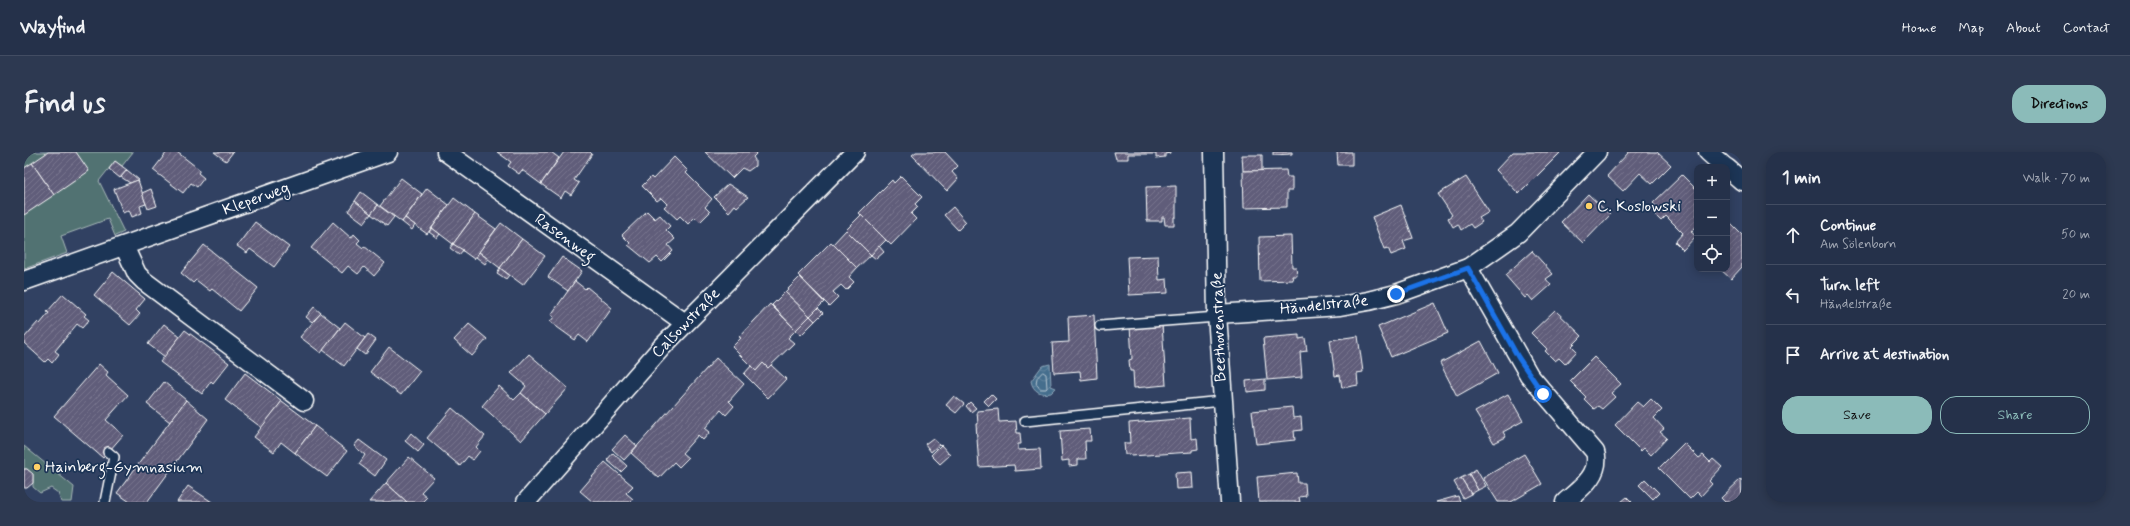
<!DOCTYPE html>
<meta charset="utf-8">
<style>
:root{--surface:#25314a;--page:#2d3951;--text:#f1f3f6;--muted:#a3a9b5;--line:#424c62;--accent:#8bbbb9}
body{margin:0;font-family:Mynerve,sans-serif;background:var(--page);color:var(--text)}
.controls{position:absolute;right:12px;top:12px;display:grid;overflow:hidden;border-radius:8px;box-shadow:0 2px 10px #0003}
.controls button{width:36px;height:36px;display:grid;place-items:center;padding:0;border:0;border-bottom:1px solid var(--line);background:var(--surface);color:var(--text);font:20px sans-serif}
.stop{position:absolute;width:12px;height:12px;margin:-9px;border:3px solid #1a73e8;border-radius:50%;background:#fff}
.stop.end{background:#1a73e8;border-color:#fff;box-shadow:0 1px 4px #0008}
.list{margin:0;padding:0;list-style:none}
h2{display:flex;justify-content:space-between;align-items:center;height:52px;margin:0;padding:0 16px;font-size:17px}
h2 small{font-size:13px;font-weight:400;color:var(--muted)}
.list li{display:grid;grid-template-columns:26px 1fr auto;gap:12px;align-items:center;box-sizing:border-box;height:60px;padding:0 16px;border-top:1px solid var(--line)}
.list b{display:block;font-size:15px;white-space:nowrap}
.list p{margin:0;font-size:13px;white-space:nowrap;color:var(--muted)}
.list em{font-size:13px;font-style:normal;color:var(--muted)}
.actions{display:flex;gap:8px;padding:12px 16px}
.actions a{flex:1;padding:9px 0;border:1px solid var(--accent);border-radius:16px;text-align:center;font-size:14px;color:var(--accent)}
.actions .main{background:var(--accent);color:#111}
.icon{flex:none;width:22px;height:22px;fill:none;stroke:currentColor;stroke-width:2;stroke-linecap:round;stroke-linejoin:round}
.map{position:relative;flex:none;width:1718px;height:350px;overflow:hidden;border-radius:16px}
header{display:flex;align-items:center;gap:24px;box-sizing:border-box;height:56px;padding:0 20px;background:var(--surface);border-bottom:1px solid var(--line)}
header strong{font-size:19px}
nav{display:flex;gap:22px;margin-inline-start:auto;font-size:14px}
.intro{display:flex;align-items:center;justify-content:space-between;box-sizing:border-box;height:96px;padding:0 24px}
h1{margin:0;font-size:28px}
.button{padding:10px 18px;border-radius:16px;background:var(--accent);color:#111;font-size:14px;font-weight:700}
main{display:flex;gap:24px;padding:0 24px}
aside{flex:1;background:var(--surface);border-radius:16px;box-shadow:0 2px 10px #0003}
.map>svg:first-child{display:block}
.grass{fill:#517272;stroke:#a8b8b8}
.water{fill:url(#water-waves);stroke:#8fa8bb}
.lines{fill:none;stroke-linecap:round;stroke-linejoin:round}
.shore{stroke:#b5c5d1;stroke-width:1}
.building{fill:url(#building-hatch);stroke:#fff}
.service-casing{stroke:#fff;stroke-width:12}
.minor-casing{stroke:#fff;stroke-width:21}
.service{stroke:#1d3557;stroke-width:9}
.minor{stroke:#1d3557;stroke-width:18}
.route{stroke:#1a73e8;stroke-width:5}
.poi-dot{fill:#ffd166;stroke:#1d3557;stroke-width:1.5}
.labels{text-anchor:middle;dominant-baseline:central;stroke-width:3.5;stroke-linejoin:round;paint-order:stroke}
.street-label{font-size:16px;fill:#fff;stroke:#1d3557}
.poi-label{font-size:16px;fill:#fff;stroke:#1d3557;text-anchor:start}
</style>
<header>
<strong>Wayfind</strong>
<nav><a>Home</a><a>Map</a><a>About</a><a>Contact</a></nav>
</header>
<div class="intro"><h1>Find us</h1><a class="button">Directions</a></div>
<main>
<div class="map">
<svg width="1718" height="350" viewBox="0 0 1718 350">
<defs>
<pattern id="water-waves" width="16" height="10" patternUnits="userSpaceOnUse"><rect width="16" height="10" fill="#456e8d"/><path d="M0 5q4-4 8 0t8 0" fill="none" stroke="#61849e"/></pattern>
<pattern id="building-hatch" width="6" height="6" patternUnits="userSpaceOnUse"><rect width="6" height="6" fill="#605d7a"/><path d="M-1 1l2-2M0 6l6-6M5 7l2-2" fill="none" stroke="#78758e"/></pattern>
</defs>
<rect width="100%" height="100%" fill="#314162"/>
<filter id="ink" filterUnits="userSpaceOnUse"><feTurbulence type="fractalNoise" baseFrequency=".025" numOctaves="2"/><feDisplacementMap in="SourceGraphic" scale="8" xChannelSelector="R" yChannelSelector="G"/><feConvolveMatrix kernelMatrix="1 2 1 2 8 2 1 2 1" color-interpolation-filters="sRGB"/></filter>
<g filter="url(#ink)">
<g class="grass">
<path d="M0,0H109L98,14L91,9L75,29L100,80L91,84L84,67L37,84L43,101L0,117Z"/>
<path d="M0,294L50,335L48,350H37L34,341L27,336L16,341L9,335V322L3,317H0Z"/>
</g>
<path class="water" d="M1026,212L1027,234L1032,236L1027,241C1018,243 1009,240 1007,229L1018,214Z"/>
<g class="lines">
<path class="shore" d="M1019,220L1022,222L1023,236L1022,237H1016L1012,231L1013,226Z"/>
</g>
<g class="building">
<path d="M24,0H52L65,19L30,43L8,11Z"/>
<path d="M143,0H153L176,18L174,21L180,26L173,35L167,31L159,41L129,18Z"/>
<path d="M190,0H209L202,9Z"/>
<path d="M473,0H527L535,6L517,32L498,18L495,22L484,14L487,10Z"/>
<path d="M540,0H566L568,2L550,28L555,31L547,43L541,39L537,46L517,32Z"/>
<path d="M681,0H734L729,5L731,8V14L724,19L718,16L708,26Z"/>
<path d="M892,0H921L934,14L928,20L934,27L923,39L888,3Z"/>
<path d="M1090,0H1146V1L1141,2V5L1132,6V2H1104V7H1092Z"/>
<path d="M1249,0H1268V2L1249,3Z"/>
<path d="M1313,0H1328V13H1314Z"/>
<path d="M1489,0H1537L1495,42L1472,18Z"/>
<path d="M1605,0H1633L1647,13L1628,32L1616,21L1599,39L1583,24Z"/>
<path d="M1218,3H1238V19H1219Z"/>
<path d="M650,5L664,19L662,21L688,47L681,55L686,60L676,70L671,65L664,72L656,64L653,67L640,55L643,52L637,46L633,49L618,34L627,25L629,27Z"/>
<path d="M91,9L103,18L96,26L85,17Z"/>
<path d="M8,11L30,43L0,63V16Z"/>
<path d="M103,18L115,28L106,31L97,25Z"/>
<path d="M1262,18L1263,25H1268V39H1263V55L1220,56L1219,19Z"/>
<path d="M1658,23L1673,38V74L1667,80L1672,84L1659,98L1651,90L1659,81L1642,64L1637,69L1627,59L1632,54L1629,51Z"/>
<path d="M877,24L898,45L891,52L894,55L887,62L892,67L867,93L835,61L868,28L870,31Z"/>
<path d="M1442,25L1465,60L1455,66L1458,70L1449,76L1446,72L1437,78L1434,72L1429,75L1424,66L1428,63L1414,42Z"/>
<path d="M377,26L398,42L378,70L356,54Z"/>
<path d="M114,28L122,52L116,54L118,61L108,65L105,58L99,61L90,37Z"/>
<path d="M704,32L724,45L713,55L711,53L705,60L690,45Z"/>
<path d="M1152,34V65H1150V73H1141L1140,65H1138V69H1123L1122,35Z"/>
<path d="M403,36L425,53L403,82L381,66Z"/>
<path d="M127,37L133,54L124,57L118,41Z"/>
<path d="M337,40L354,53L347,62L331,49Z"/>
<path d="M1564,42L1586,63L1559,91L1537,70Z"/>
<path d="M430,46L451,62L429,92L408,76Z"/>
<path d="M331,49L347,62L340,71L324,59Z"/>
<path d="M354,53L370,65L363,74L347,62Z"/>
<path d="M1377,53L1389,86L1379,89L1382,97L1367,103L1364,96L1360,97L1348,65Z"/>
<path d="M929,55L942,70L934,78L920,63Z"/>
<path d="M623,59L631,67L636,63L646,74L642,78L651,87L644,93L649,99L638,110L633,105L626,111L604,93L606,91L598,83Z"/>
<path d="M451,62L472,77L450,107L429,92Z"/>
<path d="M837,63L862,88L847,103L822,78Z"/>
<path d="M381,66L391,73L388,78L378,70Z"/>
<path d="M1703,68L1718,83V115L1707,127L1696,117H1703Z"/>
<path d="M231,70L265,95L250,115L226,97L223,101L213,94Z"/>
<path d="M309,70L327,86L330,82L336,88L333,91L339,96L340,94L361,111L350,124L340,115L334,122L324,114L318,121L287,96Z"/>
<path d="M477,71L498,87L476,116L455,100Z"/>
<path d="M408,76L416,82L413,86L405,80Z"/>
<path d="M822,78L847,103L833,116L809,92Z"/>
<path d="M1267,84L1268,115H1272L1273,124H1268L1269,128L1236,129L1235,85Z"/>
<path d="M498,87L521,104L499,133L476,116Z"/>
<path d="M807,90L833,116L825,125L830,130L822,138L817,133L809,140L814,145L805,154L774,123Z"/>
<path d="M429,92L439,98L435,103L426,96Z"/>
<path d="M180,93L234,136L215,159L188,137L186,139L172,128L169,131L157,121Z"/>
<path d="M855,94L860,100L852,107L847,103Z"/>
<path d="M1508,99L1529,122L1522,127L1527,133L1509,149L1504,143L1501,146L1481,123Z"/>
<path d="M455,100L464,107L461,112L452,105Z"/>
<path d="M1134,104L1135,128L1143,127L1144,141L1105,143L1103,105Z"/>
<path d="M538,105L558,119L544,139L524,125Z"/>
<path d="M476,116L485,123L482,127L473,121Z"/>
<path d="M89,120L121,147L112,158L116,162L106,173L70,143Z"/>
<path d="M776,125L800,150L786,164L761,140Z"/>
<path d="M551,129L561,137L563,135L588,156L564,190L555,183L551,188L526,170L530,165L527,163Z"/>
<path d="M761,140L786,164L772,178L748,153Z"/>
<path d="M39,142L62,162L60,164L65,168L58,176L53,172L31,199L35,202L28,211L24,207L21,210L0,191V186L14,170L16,172L25,161L23,160Z"/>
<path d="M1411,151L1424,181L1367,205L1354,175Z"/>
<path d="M746,152L772,178L764,186L770,191L744,216L739,211L732,219L708,195L717,186L715,185Z"/>
<path d="M290,155L297,161L288,170L282,165Z"/>
<path d="M794,156L799,161L791,169L786,164Z"/>
<path d="M1531,158L1558,184L1548,194L1553,199L1541,212L1535,206L1531,209L1521,199L1523,197L1507,181Z"/>
<path d="M297,161L316,176L297,201L276,185Z"/>
<path d="M1070,163L1073,226L1057,228L1056,219L1030,221L1028,191L1045,190L1044,165Z"/>
<path d="M786,164L791,169L777,183L772,178Z"/>
<path d="M321,170L341,186L320,214L299,198Z"/>
<path d="M140,172L156,185L141,205L124,192Z"/>
<path d="M445,172L463,187L448,204L430,188Z"/>
<path d="M1138,172L1142,233L1110,236L1109,219H1106L1105,208L1108,207L1106,174Z"/>
<path d="M161,178L205,211L189,231L187,229L178,242L136,210Z"/>
<path d="M344,182L352,188L341,203L333,197Z"/>
<path d="M1275,183V187L1281,186L1283,199L1276,200L1278,225L1243,228L1239,186Z"/>
<path d="M1334,184L1339,220L1333,221L1334,233L1318,236L1316,223L1311,224L1306,188Z"/>
<path d="M1457,189L1474,221L1433,244L1416,211Z"/>
<path d="M365,195L396,219L377,243L346,220Z"/>
<path d="M505,202L544,236L521,262L497,241L502,234L487,221Z"/>
<path d="M1570,205L1597,232L1587,241L1591,245L1578,257L1574,254L1570,257L1560,247L1562,245L1546,229Z"/>
<path d="M692,206L720,232L705,249L710,254L702,263L697,258L681,276L686,280L679,288L674,283L658,301L664,306L655,315L650,310L635,326L607,301Z"/>
<path d="M739,211L744,216L747,213L762,227L744,246L720,222L727,214L732,219Z"/>
<path d="M75,212L84,220L82,223L104,243L82,268L99,283L79,306L30,264Z"/>
<path d="M221,221L258,249L238,276L201,248Z"/>
<path d="M1241,227V238L1223,240L1222,229Z"/>
<path d="M140,230L162,248L146,270L123,252Z"/>
<path d="M475,234L490,248L497,241L521,262L497,289L458,254Z"/>
<path d="M967,242L972,247L965,254L960,249Z"/>
<path d="M1484,242L1499,269L1479,280L1482,285L1470,291L1451,260Z"/>
<path d="M930,244L940,252L932,261L922,253Z"/>
<path d="M1627,247L1638,258L1630,266L1640,277L1636,280L1643,286L1627,303L1620,296L1617,299L1591,273L1613,250L1619,255Z"/>
<path d="M162,248L184,267L123,350H106L93,341Z"/>
<path d="M258,249L291,274L271,301L257,290L250,300L230,285Z"/>
<path d="M946,250L952,256L947,260L942,254Z"/>
<path d="M1268,255L1269,266L1277,265L1278,278L1270,279L1271,288L1232,292L1228,259Z"/>
<path d="M428,256L461,284L452,295L456,299L449,308L444,304L436,314L403,286Z"/>
<path d="M974,257L975,270L992,269L993,281H996L997,292H994V298L1016,297L1017,317L991,319L990,313L955,315L952,272H954L953,259Z"/>
<path d="M1166,266L1167,287L1173,286L1174,297L1168,298V300L1107,304V302H1101L1100,291H1106L1105,271Z"/>
<path d="M291,274L323,299L303,325L271,301Z"/>
<path d="M1066,277L1067,289H1061L1062,307H1054V313L1045,314V308L1038,309L1036,279Z"/>
<path d="M387,281L400,293L394,300L381,289Z"/>
<path d="M601,283L613,294L600,308L588,297Z"/>
<path d="M909,286L915,293L907,300L901,292Z"/>
<path d="M335,288L362,308L351,324L335,312L341,303L330,294Z"/>
<path d="M1660,291L1675,306L1679,303L1686,310L1689,307L1698,315L1685,329L1688,332L1677,344L1673,340L1666,347L1635,316Z"/>
<path d="M917,293L926,303L916,312L907,303Z"/>
<path d="M589,301L603,314L597,320L583,308Z"/>
<path d="M1500,302L1518,332L1487,350H1474L1459,326Z"/>
<path d="M385,305L410,326L397,340L403,345L398,350H383L362,331Z"/>
<path d="M581,310L609,334L602,341L609,347L606,350H569L556,339Z"/>
<path d="M0,317H3L9,322V331L3,336H0Z"/>
<path d="M1452,317L1462,334L1454,338L1445,322Z"/>
<path d="M1168,320L1169,336L1152,337L1151,321Z"/>
<path d="M1273,321L1274,331H1281L1282,344L1275,345L1276,350H1235L1233,325Z"/>
<path d="M1445,322L1454,338L1447,342L1437,326Z"/>
<path d="M1437,326L1447,342L1439,346L1430,330Z"/>
<path d="M1621,327L1635,341L1629,347L1615,333Z"/>
<path d="M1717,327L1718,350H1701L1697,346Z"/>
<path d="M362,331L383,350H345Z"/>
<path d="M164,334L188,350H153Z"/>
<path d="M1434,344L1436,350H1412L1430,345Z"/>
<path d="M1603,345L1608,350H1597Z"/>
</g>
<g class="lines">
<defs>
<g id="service">
<path d="M1076,174L1193,165"/>
<path d="M1001,269L1198,249"/>
<path d="M81,350L90,305L84,300"/>
</g>
<g id="minor">
<path d="M422,0L661,171"/>
<path d="M1190,0L1193,162L1206,350"/>
<path d="M1684,0L1701,15"/>
<path d="M1703,16L1718,29"/>
<path d="M100,94L113,122L120,129L280,249"/>
<path d="M1444,116L1505,223L1571,300C1578,322 1555,338 1541,350"/>
<path d="M0,129L364,0"/>
<path d="M1193,162L1316,154L1344,149L1372,142L1444,116L1494,81L1573,0"/>
<path d="M502,350L637,196L831,0"/>
</g>
</defs>
<use href="#service" class="service-casing"/>
<use href="#minor" class="minor-casing"/>
<use href="#service" class="service"/>
<use href="#minor" class="minor"/>
</g>
</g>
<g class="lines" filter="url(#ink)">
<path class="route" d="M1372,142L1444,116L1494,205L1519,242"/>
</g>
<g class="poi-dot">
<circle cx="1565" cy="54" r="4"/>
<circle cx="13" cy="315" r="4"/>
</g>
<g class="labels">
<g class="street-label">
<text transform="translate(232 47) rotate(-20)">Kleperweg</text>
<text transform="translate(541 86) rotate(36)">Rasenweg</text>
<text transform="translate(1300 153) rotate(-6)">Händelstraße</text>
<text transform="translate(662 171) rotate(-46)">Calsowstraße</text>
<text transform="translate(1195 175) rotate(-92)">Beethovenstraße</text>
</g>
<g class="poi-label">
<text x="1573" y="54">C. Koslowski</text>
<text x="21" y="315">Hainberg-Gymnasium</text>
</g>
</g>
</svg>
<div class="controls">
<button>+</button>
<button>−</button>
<button><svg class="icon" aria-label="locate" viewBox="0 0 24 24"><circle cx="12" cy="12" r="6"/><path d="M12 2v4M12 18v4M2 12h4M18 12h4"/></svg></button>
</div>
<div class="stop" style="left:1519px;top:242px"></div>
<div class="stop end" style="left:1372px;top:142px"></div>
</div>
<aside>
<h2>1 min<small>Walk · 70 m</small></h2>
<ul class="list">
<li><svg class="icon" aria-label="ahead" viewBox="0 0 24 24"><path d="M12 20V5M6 11l6-6 6 6"/></svg><div><b>Continue</b><p>Am Sölenborn</p></div><em>50 m</em></li>
<li><svg class="icon" aria-label="left" viewBox="0 0 24 24"><path d="M17 20v-9H6M10 6l-5 5 5 5"/></svg><div><b>Turn left</b><p>Händelstraße</p></div><em>20 m</em></li>
<li><svg class="icon" aria-label="arrive" viewBox="0 0 24 24"><path d="M6 21V4h12l-3 4 3 4H6"/></svg><div><b>Arrive at destination</b></div></li>
</ul>
<div class="actions"><a class="main">Save</a><a>Share</a></div>
</aside>
</main>
